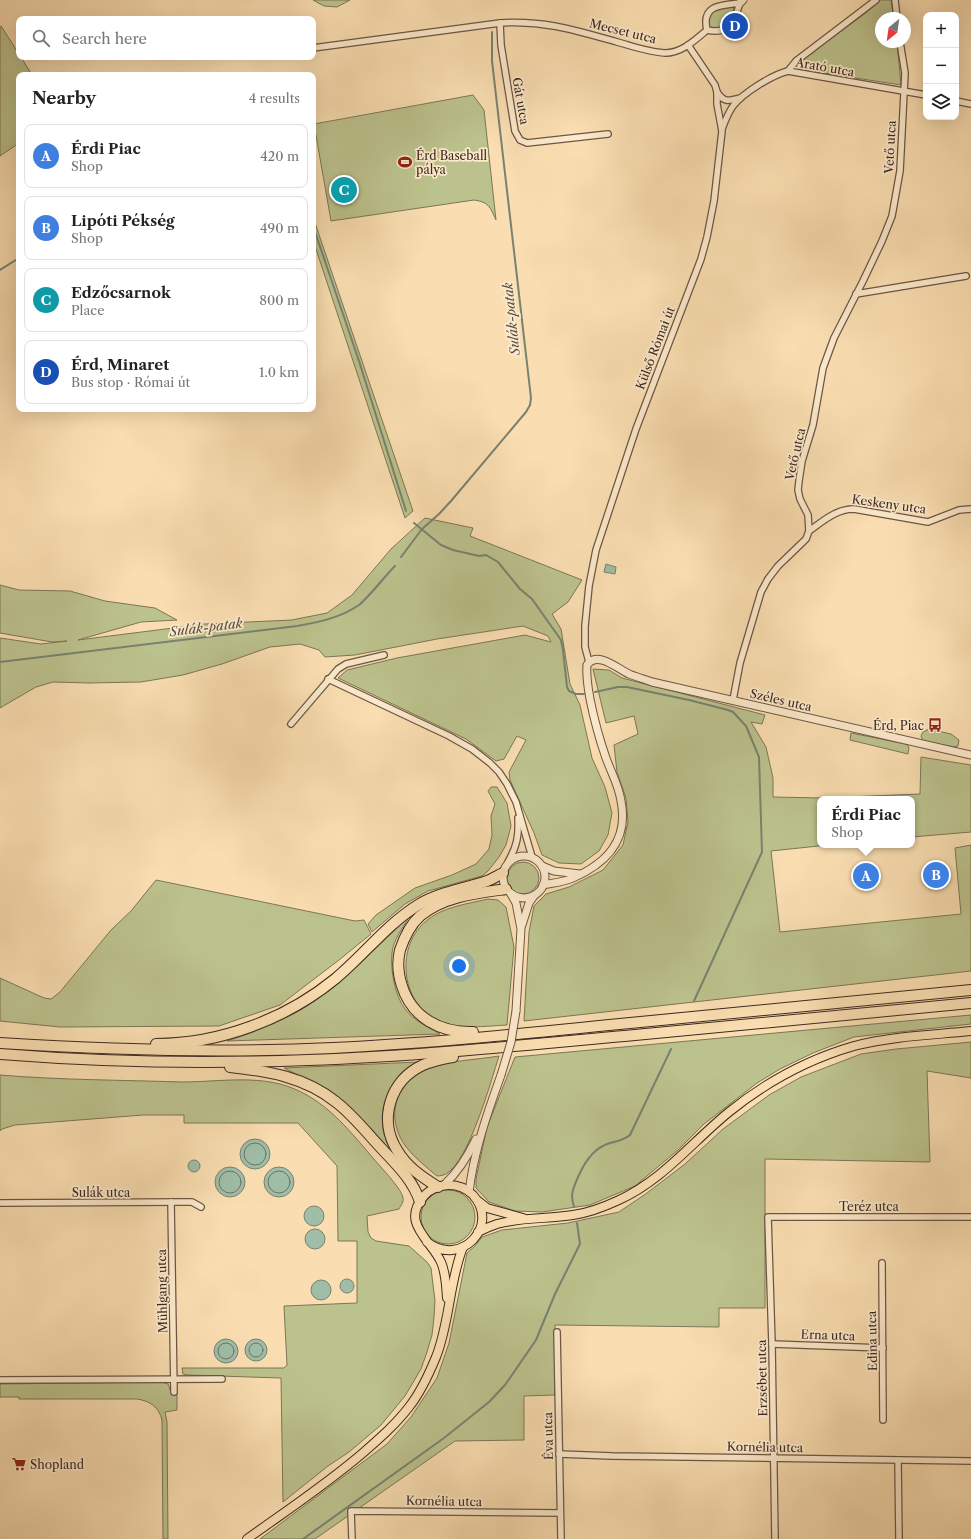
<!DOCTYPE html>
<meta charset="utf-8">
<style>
:root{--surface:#fff;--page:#f2f2f2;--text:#222;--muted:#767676;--line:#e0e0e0;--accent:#2563eb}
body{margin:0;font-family:"Libre Caslon Text",serif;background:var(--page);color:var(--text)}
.controls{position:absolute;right:12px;top:12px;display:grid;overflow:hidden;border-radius:8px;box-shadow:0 4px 16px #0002}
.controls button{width:36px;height:36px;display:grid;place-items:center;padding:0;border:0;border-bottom:1px solid var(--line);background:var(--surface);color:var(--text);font:20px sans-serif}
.compass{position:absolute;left:875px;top:12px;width:36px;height:36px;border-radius:50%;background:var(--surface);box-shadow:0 4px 16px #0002;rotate:209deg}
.you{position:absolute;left:459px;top:966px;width:14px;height:14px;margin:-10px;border:3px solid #fff;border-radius:50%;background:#1a73e8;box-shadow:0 0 0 6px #1a73e833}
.badge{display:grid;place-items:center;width:26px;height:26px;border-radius:50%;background:var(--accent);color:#fff;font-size:13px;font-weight:700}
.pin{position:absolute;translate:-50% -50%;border:2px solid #fff;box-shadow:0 1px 4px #0006}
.popup{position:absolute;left:817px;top:796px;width:98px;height:52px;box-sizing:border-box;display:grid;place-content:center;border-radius:8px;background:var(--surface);filter:drop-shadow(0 1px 3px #0005);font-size:13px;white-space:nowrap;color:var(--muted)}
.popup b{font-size:15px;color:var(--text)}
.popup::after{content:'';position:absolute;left:50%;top:100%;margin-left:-8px;border:8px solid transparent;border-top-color:var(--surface)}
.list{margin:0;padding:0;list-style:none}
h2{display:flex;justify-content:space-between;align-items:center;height:52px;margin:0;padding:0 16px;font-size:17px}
h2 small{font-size:13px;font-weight:400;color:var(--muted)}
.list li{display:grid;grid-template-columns:26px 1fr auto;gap:12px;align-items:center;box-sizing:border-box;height:64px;margin:0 8px 8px;padding:0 8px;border:1px solid var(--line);border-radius:8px}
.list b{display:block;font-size:15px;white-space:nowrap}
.list p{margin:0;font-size:13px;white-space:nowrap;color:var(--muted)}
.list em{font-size:13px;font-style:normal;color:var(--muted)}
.icon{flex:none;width:22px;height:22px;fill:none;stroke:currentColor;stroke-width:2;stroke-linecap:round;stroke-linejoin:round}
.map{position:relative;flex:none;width:971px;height:1539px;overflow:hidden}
.search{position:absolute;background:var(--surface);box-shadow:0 4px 16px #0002;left:16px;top:16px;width:300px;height:44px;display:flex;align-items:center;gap:10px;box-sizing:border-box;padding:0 14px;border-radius:8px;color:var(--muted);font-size:15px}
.panel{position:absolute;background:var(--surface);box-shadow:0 4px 16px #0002;left:16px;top:72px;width:300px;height:340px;border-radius:8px}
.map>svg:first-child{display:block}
.green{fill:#bcc28d;stroke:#7c7657}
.water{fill:#9fbda7;stroke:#788271}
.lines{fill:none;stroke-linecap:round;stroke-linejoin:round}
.shore{stroke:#6e7364;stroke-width:1}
.stream{stroke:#788271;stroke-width:2}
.minor-casing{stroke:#6c5645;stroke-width:8}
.tertiary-casing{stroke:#6c5645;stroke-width:9}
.primary-casing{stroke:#3d2921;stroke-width:10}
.motorway-casing{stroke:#3d2921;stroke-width:12}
.minor{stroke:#fceacc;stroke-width:5.5}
.tertiary{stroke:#fceacc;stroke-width:7}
.primary{stroke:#fadeb1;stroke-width:8}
.motorway{stroke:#fadeb1;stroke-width:10}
.tertiary-bridge-casing{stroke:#6c5645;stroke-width:9;stroke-linecap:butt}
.tertiary-bridge{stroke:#fceacc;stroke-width:7}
.labels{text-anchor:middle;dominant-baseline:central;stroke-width:3.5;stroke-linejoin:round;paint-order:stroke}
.street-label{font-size:12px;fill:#3d2921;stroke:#fceacc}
.poi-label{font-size:12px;fill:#3d2921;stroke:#fceacc;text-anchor:start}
.water-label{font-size:13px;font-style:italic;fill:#564e42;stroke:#fceacc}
</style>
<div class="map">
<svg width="971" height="1539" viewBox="0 0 971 1539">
<rect width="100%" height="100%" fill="#fadeb1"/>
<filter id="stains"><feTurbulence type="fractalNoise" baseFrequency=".005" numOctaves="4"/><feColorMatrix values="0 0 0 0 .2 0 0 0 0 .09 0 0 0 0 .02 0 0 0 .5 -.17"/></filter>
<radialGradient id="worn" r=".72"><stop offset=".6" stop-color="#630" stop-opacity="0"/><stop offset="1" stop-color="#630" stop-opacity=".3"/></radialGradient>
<g class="green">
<path d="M313,0H350L337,7L324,6Z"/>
<path d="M880,0H891L894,18H881V42H897L901,85L797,69V64L802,60L867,12Z"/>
<path d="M727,7H734C732,18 722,35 709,26C707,13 716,9 727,7Z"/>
<path d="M1,26L19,54V57H21L32,75H19V143L0,156V27Z"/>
<path d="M473,95L484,110L496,220C490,207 489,202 474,200L331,221L314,124Z"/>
<path d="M313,217L413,511L405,518L313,240Z"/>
<path d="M425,518L473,528L470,536L582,580L568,602L552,614L561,629L570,684L580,705L592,758L605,787L612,813L608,835L599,851L581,864L559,863L542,855L534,833L510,780L509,772L526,740L517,736L504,759L496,761L466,739L338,678L347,670L397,658L525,635L551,642L548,636L523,626L437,639L355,655L325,657L319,650L300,644L270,647L222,664L183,675L141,682L89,683L53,682L36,687L0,708V638L41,644L67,641L52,642L0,633V585L19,590L70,591L105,601L155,608L177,620L141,622L78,640L205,624L292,620L327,613L352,595L391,549Z"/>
<path d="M593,669L609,670L622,678L765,715L762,724L751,722L766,747L773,778V797L823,798L920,794L921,757L971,765V832L912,837V799H820V845H828L771,851L780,932L961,914L955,848L971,845V971L524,1021L529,932L534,906L546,894L569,887L603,870L623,845L628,822L626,798L617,772L614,745L638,734L634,716L606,723Z"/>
<path d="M929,729L951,734L959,740L958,746L954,747L923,741L921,736L923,732Z"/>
<path d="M851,733L906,744L909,747L908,754L850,740Z"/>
<path d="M491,787H497L507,803L511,826L506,845L499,857L488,871L482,876L428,891L405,904L372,932L368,924L376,915L415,888L452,875L476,864L489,849L492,835L491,816L495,804L488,791Z"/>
<circle cx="523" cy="878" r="16"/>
<path d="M156,880L355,921L364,920L371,934L339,960L280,1005L219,1026L60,1027L0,1021V978L44,998L51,999L60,992L111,930L131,911Z"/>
<path d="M488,899L498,900L506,907L514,947L507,1025C485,1026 461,1030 440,1022C402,1006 394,949 425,922C441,907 467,904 488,899Z"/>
<path d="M409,917C403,928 393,940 392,953C390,969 395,996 405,1009C414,1021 428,1027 440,1034L227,1041C258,1031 289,1019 316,1000C350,976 378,945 409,917Z"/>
<path d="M971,1015V1024L854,1037L813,1053L780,1069L757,1083L704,1124L678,1150L635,1186L590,1205L542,1212L515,1211L489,1202L476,1188V1179L487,1127L515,1057Z"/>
<path d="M971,1042V1078L927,1071L930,1162L765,1159V1308H719V1327L555,1325V1395L524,1396V1440L455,1441L315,1539H260L387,1444L411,1417L437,1378L449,1343L467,1253L475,1246L482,1237L502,1230L568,1223L619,1212L647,1193L685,1164L723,1129L769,1095L801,1077L861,1054L896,1049Z"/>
<path d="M499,1056C491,1081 469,1161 446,1174C444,1175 440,1176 437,1176C426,1167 415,1158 406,1147C385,1118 394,1083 427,1069C449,1060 476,1060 499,1056Z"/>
<path d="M418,1062C412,1065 405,1069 400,1074C385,1091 379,1112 384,1134C386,1141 392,1149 395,1156L352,1109L326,1089L284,1068Z"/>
<path d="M0,1075C60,1080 121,1080 182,1082C221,1082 265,1073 301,1092C334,1108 356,1139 380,1166C386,1173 402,1190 403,1198C404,1202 401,1205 399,1209L367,1216L368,1232L371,1238L376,1241L409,1246L427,1262L431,1268L435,1301L434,1317L432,1335L427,1352L421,1369L405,1396L381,1425L349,1452L328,1466L283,1502L281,1378L187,1375L183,1374L182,1368H284L287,1365L284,1306L357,1303V1241H338L337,1166L298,1123H184V1115H143L15,1125L2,1129L0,1131Z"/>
<circle cx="448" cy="1217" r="27"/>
<path d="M162,1382L168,1384L171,1392L177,1393V1410L165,1412L167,1422L168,1539H163L162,1420C159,1407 150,1401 137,1399H19V1397H0V1384Z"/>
</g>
<g class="water">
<path d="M606,564L616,567L615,574L604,572Z"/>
<circle cx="255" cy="1154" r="15"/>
<circle cx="194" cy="1166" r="6"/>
<circle cx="279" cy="1182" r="15"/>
<circle cx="230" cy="1182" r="15"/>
<circle cx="314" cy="1216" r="10"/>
<circle cx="315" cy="1239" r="10"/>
<circle cx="347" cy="1286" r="7"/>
<circle cx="321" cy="1290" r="10"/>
<circle cx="256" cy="1350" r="11"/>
<circle cx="226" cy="1351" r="12"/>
</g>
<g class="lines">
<g class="shore">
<circle cx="255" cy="1154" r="11"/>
<circle cx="279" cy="1182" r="11"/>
<circle cx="230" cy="1182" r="11"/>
<circle cx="256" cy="1350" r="7"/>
<circle cx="226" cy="1351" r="8"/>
</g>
<g class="stream">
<path d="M313,226L359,361L406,511"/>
<path d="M0,270L19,258"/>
<path d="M414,523L441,545L453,550L479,556L486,555L498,562L520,589L532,599L561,640L563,650L567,687L569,691L576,694H584"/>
<path d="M401,557L422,529L439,514L451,501L526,412L530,405L531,398L492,61V32"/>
<path d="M0,662L297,626C319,622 340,618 359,605C369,597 385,576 395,566"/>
<path d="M595,692L618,687H627L689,700L728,710L733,712L746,726L759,757L762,852L694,1001"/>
<path d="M574,1207C573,1203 572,1199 572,1195C573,1186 583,1165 589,1158C593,1153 598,1148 603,1146C612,1141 622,1142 630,1135L671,1049"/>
<path d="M303,1539L444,1438L489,1402L505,1385L536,1340L555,1294L580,1244L577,1223"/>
</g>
<defs>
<g id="minor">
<path d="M895,0L897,18"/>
<path d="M740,3C734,22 729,35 707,30C701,5 721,5 740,3Z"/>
<path d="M500,23L501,45L515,131L520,140L527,143L608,134"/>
<path d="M313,48L500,23C544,20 575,30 617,42C632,46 649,52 665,53C682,53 695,40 707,30"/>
<path d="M788,71L796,61L876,0"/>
<path d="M717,92C724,103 729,101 740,98"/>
<path d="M956,101L971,104"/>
<path d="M722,129C725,121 728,113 733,106C743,93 772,75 788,71L926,95"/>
<path d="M856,294L966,276"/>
<path d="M809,531C823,521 836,509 854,509L928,522L959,510L971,509"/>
<path d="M589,662L585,647V626L589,586L596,550L636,429L701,259L707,237L714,201L722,131L717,104V92L715,85L688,45"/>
<path d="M328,679L449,736L472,749L490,763L499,772L507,784L516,802L532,857"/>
<path d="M733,700L740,663L761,592L768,579L778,566L806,539L809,531L808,515L800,499L798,490L799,481L802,461L813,425L823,368L834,338L863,281L882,241L892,216L900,171L905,73L900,42"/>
<path d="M291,724L338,669L346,664L384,655"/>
<path d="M508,862C517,846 519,836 518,818"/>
<path d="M171,1202L174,1392"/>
<path d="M0,1203L181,1202H192L201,1207"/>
<path d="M882,1263L883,1420"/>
<path d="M557,1332L561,1539"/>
<path d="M772,1344L883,1348"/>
<path d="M0,1380L222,1379"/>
<path d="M559,1454L612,1456L971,1461"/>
<path d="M898,1460L899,1539"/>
<path d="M352,1539L351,1511L560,1513"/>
<path d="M775,1539L772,1344L768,1217H971"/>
</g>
<g id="tertiary">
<path d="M740,3L743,0"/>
<circle cx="524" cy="877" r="21"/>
<path d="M542,866L554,871L580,874"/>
<path d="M543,885C553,883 564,882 573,878C607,863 629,840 621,801C619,786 611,772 606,758C599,738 594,719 590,699C588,688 586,676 587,665C597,650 618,669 629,674C636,677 644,679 652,682L971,755"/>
<path d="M511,894L516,903L521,929L516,1011"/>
<path d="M522,925L529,903L534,896"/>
<path d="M444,1185C458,1172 468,1156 476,1139"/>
<path d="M469,1192C474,1151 487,1114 501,1075"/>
</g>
<g id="primary">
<path d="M478,1201L487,1208L523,1218"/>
<path d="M478,1232C484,1229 491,1226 497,1224C522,1217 548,1219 573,1215C588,1213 604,1207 619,1200C663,1180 692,1142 729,1112C765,1083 809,1059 854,1046C892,1036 932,1035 971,1031"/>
<path d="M427,1242C460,1268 501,1226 473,1195C467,1189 458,1185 449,1185C440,1185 430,1189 424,1196C400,1223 431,1240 441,1262C446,1273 446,1286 447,1298"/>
<path d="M247,1539C286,1511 327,1484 364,1452C380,1438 396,1424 409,1407C421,1392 429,1374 436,1357C450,1322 449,1282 463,1247"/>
</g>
<g id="motorway">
<path d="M473,1032C441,1033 412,1018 402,986C398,974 397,962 400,950C404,938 410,925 420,916C444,896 477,893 506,889"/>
<path d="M0,1043C111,1050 222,1053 333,1048C432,1043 531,1033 630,1023C744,1012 857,1001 971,990"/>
<path d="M156,1044C220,1044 286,1019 335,979C364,955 386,925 418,905C439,892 464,889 487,881C492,879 497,876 503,873"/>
<path d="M0,1054C102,1062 206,1064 308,1060C417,1056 526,1045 635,1035C747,1025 859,1014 971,1003"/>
<path d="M230,1067C268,1071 305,1077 336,1102C353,1115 366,1132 381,1148C396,1164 413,1180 420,1202"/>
<path d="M438,1187C422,1177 407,1167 397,1150C378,1120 390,1080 423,1065C432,1061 443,1059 453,1057"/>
</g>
</defs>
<use href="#minor" class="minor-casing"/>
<use href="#tertiary" class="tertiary-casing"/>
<use href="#primary" class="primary-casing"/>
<use href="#motorway" class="motorway-casing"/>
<use href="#minor" class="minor"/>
<use href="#tertiary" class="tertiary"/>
<use href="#primary" class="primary"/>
<use href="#motorway" class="motorway"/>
<defs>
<path id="tertiary-bridge" d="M501,1075L511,1042L516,1011"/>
</defs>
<use href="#tertiary-bridge" class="tertiary-bridge-casing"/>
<use href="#tertiary-bridge" class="tertiary-bridge"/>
</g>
<defs>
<symbol id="stadium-bare" viewBox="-9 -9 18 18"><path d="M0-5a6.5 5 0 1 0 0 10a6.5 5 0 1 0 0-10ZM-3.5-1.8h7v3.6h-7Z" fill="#8f2418" stroke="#fceacc" stroke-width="2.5" paint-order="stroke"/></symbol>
<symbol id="bus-bare" viewBox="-9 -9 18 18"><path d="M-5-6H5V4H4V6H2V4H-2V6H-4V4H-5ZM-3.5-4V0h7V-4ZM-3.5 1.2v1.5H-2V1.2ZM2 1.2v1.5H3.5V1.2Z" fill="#8f2418" stroke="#fceacc" stroke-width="2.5" paint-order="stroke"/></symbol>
<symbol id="supermarket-bare" viewBox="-9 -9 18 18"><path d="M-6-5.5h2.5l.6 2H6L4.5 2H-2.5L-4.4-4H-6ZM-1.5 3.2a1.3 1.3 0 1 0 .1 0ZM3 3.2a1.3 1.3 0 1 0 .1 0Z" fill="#8f2418" stroke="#fceacc" stroke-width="2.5" paint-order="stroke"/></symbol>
</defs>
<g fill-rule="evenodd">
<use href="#stadium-bare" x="395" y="152" width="20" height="20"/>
<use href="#bus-bare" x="925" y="715" width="20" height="20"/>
<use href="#supermarket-bare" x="9" y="1454" width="20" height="20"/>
</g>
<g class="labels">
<g class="street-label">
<text transform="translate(623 31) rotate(14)">Mecset utca</text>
<text transform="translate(825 67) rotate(10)">Arató utca</text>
<text transform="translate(521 101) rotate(80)">Gát utca</text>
<text transform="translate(890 147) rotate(-87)">Vető utca</text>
<text transform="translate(655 348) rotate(-69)">Külső Római út</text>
<text transform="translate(795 454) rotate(-77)">Vető utca</text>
<text transform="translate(889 504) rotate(8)">Keskeny utca</text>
<text transform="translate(781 700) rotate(13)">Széles utca</text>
<text x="101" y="1192">Sulák utca</text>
<text x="869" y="1206">Teréz utca</text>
<text transform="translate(162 1291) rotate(-91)">Mühlgang utca</text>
<text transform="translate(828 1335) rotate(2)">Erna utca</text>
<text transform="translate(872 1341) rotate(-91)">Edina utca</text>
<text transform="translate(762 1378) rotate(-91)">Erzsébet utca</text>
<text transform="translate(548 1436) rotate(-91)">Éva utca</text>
<text transform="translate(765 1447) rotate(1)">Kornélia utca</text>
<text transform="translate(444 1501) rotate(1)">Kornélia utca</text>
</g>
<g class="poi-label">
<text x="416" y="155">Érd Baseball<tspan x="416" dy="14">pálya</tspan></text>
<text x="924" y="725" text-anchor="end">Érd, Piac</text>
<text x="30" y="1464">Shopland</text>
</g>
<g class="water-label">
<text transform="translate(511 319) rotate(-96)">Sulák-patak</text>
<text transform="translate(206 627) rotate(-7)">Sulák-patak</text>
</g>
</g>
<rect width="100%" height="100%" filter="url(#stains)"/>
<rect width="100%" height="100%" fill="url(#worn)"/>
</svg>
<div class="controls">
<button>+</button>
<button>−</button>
<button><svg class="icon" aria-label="layers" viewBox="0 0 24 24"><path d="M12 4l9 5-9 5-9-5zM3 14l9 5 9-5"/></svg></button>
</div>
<svg class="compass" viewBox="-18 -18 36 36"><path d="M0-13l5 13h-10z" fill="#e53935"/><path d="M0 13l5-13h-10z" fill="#767676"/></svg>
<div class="you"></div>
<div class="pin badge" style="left:866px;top:876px;background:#3f7fe0">A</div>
<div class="popup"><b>Érdi Piac</b>Shop</div>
<div class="pin badge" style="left:936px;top:875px;background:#3f7fe0">B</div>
<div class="pin badge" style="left:344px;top:190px;background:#0f9aa8">C</div>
<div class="pin badge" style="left:735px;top:26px;background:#1a4fb4">D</div>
<div class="search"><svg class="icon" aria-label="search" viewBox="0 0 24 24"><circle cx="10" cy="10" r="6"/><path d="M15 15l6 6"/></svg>Search here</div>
<section class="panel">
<h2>Nearby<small>4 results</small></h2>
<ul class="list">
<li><span class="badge" style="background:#3f7fe0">A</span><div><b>Érdi Piac</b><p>Shop</p></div><em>420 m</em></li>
<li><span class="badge" style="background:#3f7fe0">B</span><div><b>Lipóti Pékség</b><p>Shop</p></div><em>490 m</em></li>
<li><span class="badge" style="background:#0f9aa8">C</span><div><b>Edzőcsarnok</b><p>Place</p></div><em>800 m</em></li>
<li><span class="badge" style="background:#1a4fb4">D</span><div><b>Érd, Minaret</b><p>Bus stop · Római út</p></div><em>1.0 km</em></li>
</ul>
</section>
</div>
